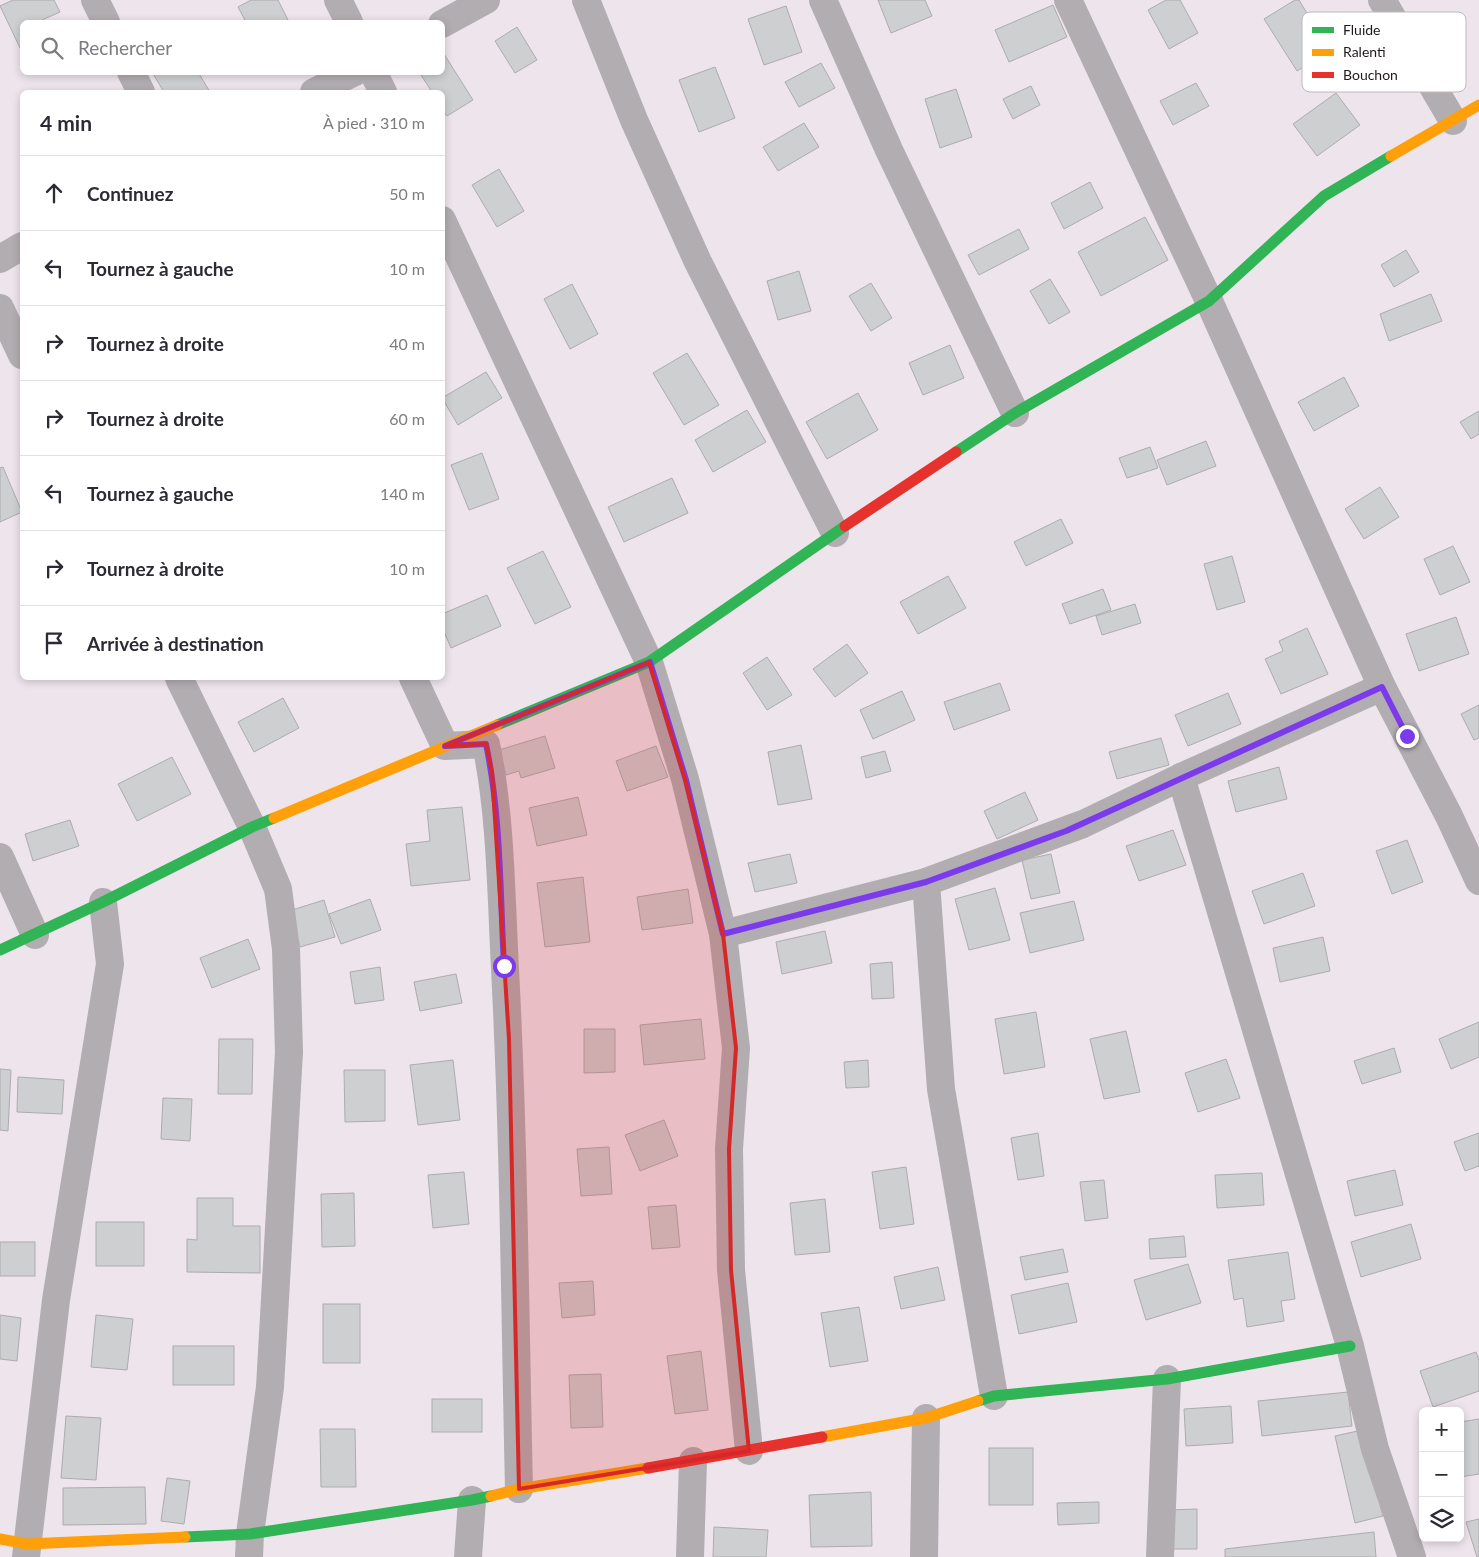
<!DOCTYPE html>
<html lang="fr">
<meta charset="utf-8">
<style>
:root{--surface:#fff;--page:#f7f7f7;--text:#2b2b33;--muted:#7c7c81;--line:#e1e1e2}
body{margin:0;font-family:Lato,sans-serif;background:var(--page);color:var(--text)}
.controls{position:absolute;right:15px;bottom:15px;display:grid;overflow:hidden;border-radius:8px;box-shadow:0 2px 8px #0003}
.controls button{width:45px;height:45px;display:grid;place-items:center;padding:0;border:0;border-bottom:1px solid var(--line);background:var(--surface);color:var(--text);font:25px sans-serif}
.stop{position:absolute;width:15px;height:15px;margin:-11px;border:4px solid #7c3aed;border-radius:50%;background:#fff}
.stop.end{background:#7c3aed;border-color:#fff;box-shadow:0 1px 5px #0008}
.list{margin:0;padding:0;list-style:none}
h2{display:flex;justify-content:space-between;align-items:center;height:65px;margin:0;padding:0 20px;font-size:21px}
h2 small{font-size:16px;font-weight:400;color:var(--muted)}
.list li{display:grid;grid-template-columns:32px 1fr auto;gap:15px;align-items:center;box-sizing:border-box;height:75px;padding:0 20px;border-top:1px solid var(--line)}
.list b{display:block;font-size:19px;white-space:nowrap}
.list em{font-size:16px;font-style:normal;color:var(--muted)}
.icon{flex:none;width:28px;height:28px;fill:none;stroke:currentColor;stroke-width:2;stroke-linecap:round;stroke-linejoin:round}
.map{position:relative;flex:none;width:1479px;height:1557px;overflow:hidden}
.search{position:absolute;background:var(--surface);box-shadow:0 2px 8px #0003;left:20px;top:20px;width:425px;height:55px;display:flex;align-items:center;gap:12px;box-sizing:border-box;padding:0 18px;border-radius:8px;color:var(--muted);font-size:19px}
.panel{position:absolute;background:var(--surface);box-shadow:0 2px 8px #0003;left:20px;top:90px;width:425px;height:590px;border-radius:8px}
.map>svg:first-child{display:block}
.building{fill:#cecfd1;stroke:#acacae}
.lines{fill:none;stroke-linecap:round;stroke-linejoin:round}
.street{stroke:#b2adb1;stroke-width:28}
.fast{stroke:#30b455;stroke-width:11}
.slow{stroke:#ff9f0a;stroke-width:11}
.jam{stroke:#e5322d;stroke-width:11}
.route{stroke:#7c3aed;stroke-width:6}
.marked{fill:#d62828;fill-opacity:0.2;stroke:#d62828;stroke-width:4;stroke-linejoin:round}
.key{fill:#fff;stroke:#bcbabc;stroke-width:1}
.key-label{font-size:14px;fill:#1f191e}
</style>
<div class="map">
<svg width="1479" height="1557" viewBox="0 0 1479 1557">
<rect width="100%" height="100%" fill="#eee4ec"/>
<g class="building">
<path d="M13,0H54L60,12L42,20L43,22H22V52L0,6Z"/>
<path d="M251,0H278L289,22H246L238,7Z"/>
<path d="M878,0H925L932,16L891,33Z"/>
<path d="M1166,0H1180L1198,33L1169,49L1148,10Z"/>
<path d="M1295,0H1299L1330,51L1297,71L1264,19Z"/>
<path d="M1053,5L1067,37L1009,62L995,30Z"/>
<path d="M786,6L802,52L764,65L748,19Z"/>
<path d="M517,27L537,60L515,73L495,41Z"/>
<path d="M444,54L473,100L447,116L442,109V92H432L419,72H442Z"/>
<path d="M821,63L835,88L799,107L785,82Z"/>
<path d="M715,67L735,118L699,132L679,80Z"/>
<path d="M152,72H198L210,92H164Z"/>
<path d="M1196,83L1209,106L1173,125L1160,101Z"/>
<path d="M1031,86L1040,105L1013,119L1003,99Z"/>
<path d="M956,89L972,137L940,148L925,99Z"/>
<path d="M1336,93L1360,125L1317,156L1293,124Z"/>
<path d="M804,123L819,147L778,171L763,147Z"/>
<path d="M499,169L524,211L497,227L472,185Z"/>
<path d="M1090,182L1103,208L1064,229L1051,203Z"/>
<path d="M1145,217L1168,260L1101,296L1078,252Z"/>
<path d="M1019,229L1029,249L979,275L968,255Z"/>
<path d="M1406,250L1419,272L1394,287L1381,265Z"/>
<path d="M799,271L811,311L778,320L767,281Z"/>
<path d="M1050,279L1070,312L1049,324L1030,291Z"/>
<path d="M871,283L892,318L871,331L849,296Z"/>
<path d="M572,284L598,334L570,349L544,299Z"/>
<path d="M1431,294L1442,321L1389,341L1380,314Z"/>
<path d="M950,345L964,378L923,395L909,363Z"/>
<path d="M687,353L719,405L684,425L653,373Z"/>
<path d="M486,372L502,398L458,425L442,398Z"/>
<path d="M1344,377L1359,406L1314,431L1298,402Z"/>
<path d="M858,393L878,430L827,459L806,422Z"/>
<path d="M747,410L766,442L713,472L695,440Z"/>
<path d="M1479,411V434L1471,439L1460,422Z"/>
<path d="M1206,441L1216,466L1167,485L1157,460Z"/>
<path d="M1150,447L1158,468L1127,478L1119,458Z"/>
<path d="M482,453L499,499L469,510L451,465Z"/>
<path d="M3,467L22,512L0,522V468Z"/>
<path d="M672,478L688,513L624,542L608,507Z"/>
<path d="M1380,487L1399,517L1364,539L1345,509Z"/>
<path d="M1061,519L1073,543L1026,566L1014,542Z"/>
<path d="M1453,546L1470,582L1440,595L1424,559Z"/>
<path d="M543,551L571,607L535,624L507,568Z"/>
<path d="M1232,556L1245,602L1217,610L1204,564Z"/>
<path d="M948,576L966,608L918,634L900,602Z"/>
<path d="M1103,589L1111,610L1070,624L1062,604Z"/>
<path d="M487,595L501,626L451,648L442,627V614Z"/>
<path d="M1135,604L1141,623L1102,635L1096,616Z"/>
<path d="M1456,617L1469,654L1419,671L1406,634Z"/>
<path d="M1307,628L1328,674L1281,694L1265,659L1283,651L1279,641Z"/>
<path d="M847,644L868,673L835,697L813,669Z"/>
<path d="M767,657L792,695L767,710L743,673Z"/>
<path d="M1000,683L1010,710L954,730L944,702Z"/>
<path d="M902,691L915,720L873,739L860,710Z"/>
<path d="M1228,693L1241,724L1188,746L1175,715Z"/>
<path d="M283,698L299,728L254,752L238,722Z"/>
<path d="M1479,705V738L1474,740L1461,714Z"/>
<path d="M545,736L555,768L521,778L519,771L506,775L499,750Z"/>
<path d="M1161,738L1169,765L1117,779L1109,752Z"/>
<path d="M801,745L812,799L778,805L768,752Z"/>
<path d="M656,746L668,777L627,791L616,761Z"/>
<path d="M885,751L891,771L866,778L861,757Z"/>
<path d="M172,757L191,794L137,821L118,784Z"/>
<path d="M1279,767L1287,799L1236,812L1228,781Z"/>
<path d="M1025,792L1038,820L997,839L984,811Z"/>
<path d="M578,797L587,835L537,846L529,808Z"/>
<path d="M462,807L470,880L411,886L406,844L430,841L427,810Z"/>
<path d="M70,820L79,846L33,861L25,834Z"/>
<path d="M1173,830L1186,865L1139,881L1126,846Z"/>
<path d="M1407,840L1423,882L1392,894L1376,851Z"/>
<path d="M790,854L797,883L755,892L748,863Z"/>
<path d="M1051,854L1060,893L1031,899L1022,860Z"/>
<path d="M1303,873L1315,906L1264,924L1252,891Z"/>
<path d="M583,877L590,942L545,947L537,883Z"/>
<path d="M995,888L1010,940L969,950L955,899Z"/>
<path d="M688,889L693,923L642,930L637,897Z"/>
<path d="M370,899L381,930L341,944L329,914Z"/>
<path d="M324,900L335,937L300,947L289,911Z"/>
<path d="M1074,901L1084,940L1030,953L1020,913Z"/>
<path d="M825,931L832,963L782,974L776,942Z"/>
<path d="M1323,937L1330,971L1280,982L1273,948Z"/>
<path d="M248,939L260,969L212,988L200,958Z"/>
<path d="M892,962L894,998L872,999L870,964Z"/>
<path d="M380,967L384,1000L355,1004L350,972Z"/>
<path d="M456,974L462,1003L420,1011L414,982Z"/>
<path d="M1036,1012L1045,1067L1004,1074L995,1019Z"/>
<path d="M701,1019L705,1059L644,1065L640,1025Z"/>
<path d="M1479,1022V1057L1451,1069L1439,1039Z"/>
<path d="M584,1029H615V1072L584,1073Z"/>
<path d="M1126,1031L1140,1092L1104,1099L1090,1039Z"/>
<path d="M219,1039H253L252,1094H218Z"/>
<path d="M1394,1048L1401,1072L1362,1084L1354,1061Z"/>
<path d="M1226,1059L1240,1098L1198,1112L1185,1073Z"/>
<path d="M453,1060L460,1120L418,1125L410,1065Z"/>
<path d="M868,1060L869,1087L846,1088L844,1062Z"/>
<path d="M0,1069L11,1070L8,1131L0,1130Z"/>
<path d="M344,1070H385V1121L345,1122Z"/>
<path d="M18,1077L64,1080L62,1114L17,1112Z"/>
<path d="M163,1098L192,1099L190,1141L161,1139Z"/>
<path d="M664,1120L678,1156L640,1171L625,1135Z"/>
<path d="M1038,1133L1044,1176L1018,1180L1011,1138Z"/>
<path d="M1479,1133V1166L1465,1171L1454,1142Z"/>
<path d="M609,1147L612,1194L581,1196L577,1149Z"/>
<path d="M906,1167L914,1224L880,1229L872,1172Z"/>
<path d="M1395,1170L1403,1205L1355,1216L1347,1181Z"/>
<path d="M464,1172L469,1224L433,1228L428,1175Z"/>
<path d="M1262,1173L1264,1205L1217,1208L1215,1175Z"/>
<path d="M1104,1180L1108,1218L1085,1221L1080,1182Z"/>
<path d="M354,1193L355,1246L322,1247L321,1194Z"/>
<path d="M197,1198H233V1226H260V1273L187,1272V1239L197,1240Z"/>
<path d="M825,1199L830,1252L795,1255L790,1203Z"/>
<path d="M676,1205L680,1247L652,1249L648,1207Z"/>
<rect x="96" y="1222" width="48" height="44"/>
<path d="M1411,1224L1421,1259L1361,1277L1351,1242Z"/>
<path d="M1184,1236L1186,1257L1150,1259L1149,1239Z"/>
<rect x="0" y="1242" width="35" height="34"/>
<path d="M1063,1249L1068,1272L1025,1280L1020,1257Z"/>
<path d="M1288,1252L1295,1299L1281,1301L1284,1321L1247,1327L1243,1298L1234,1300L1228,1260Z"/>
<path d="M1188,1264L1201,1303L1146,1320L1134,1280Z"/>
<path d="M938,1267L945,1300L901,1309L894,1277Z"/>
<path d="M593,1281L595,1315L562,1318L559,1283Z"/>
<path d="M1068,1283L1077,1322L1019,1334L1011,1295Z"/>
<rect x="323" y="1304" width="37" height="59"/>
<path d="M859,1307L868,1361L830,1367L821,1313Z"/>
<path d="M0,1315L21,1318L17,1361L0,1359Z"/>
<path d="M96,1315L133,1319L127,1370L91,1367Z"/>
<rect x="173" y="1346" width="61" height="39"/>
<path d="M701,1351L708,1410L675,1414L667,1356Z"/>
<path d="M1476,1352L1479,1360V1391L1433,1407L1420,1371Z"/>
<path d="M601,1374L603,1427L571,1428L569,1375Z"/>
<path d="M1348,1392L1352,1426L1262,1436L1258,1401Z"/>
<rect x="432" y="1399" width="50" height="33"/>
<path d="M1231,1406L1233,1443L1186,1446L1184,1409Z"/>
<path d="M66,1416L101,1418L96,1480L61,1478Z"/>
<path d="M1479,1419V1474L1460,1477V1422Z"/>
<path d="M320,1429H355L356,1487H321Z"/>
<path d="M1362,1430L1383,1516L1355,1523L1335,1436Z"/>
<rect x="989" y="1448" width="44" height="57"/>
<path d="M167,1478L190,1481L184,1524L161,1521Z"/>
<path d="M145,1487L146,1524L63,1525V1488Z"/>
<path d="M871,1492L872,1546L811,1547L809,1495Z"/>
<path d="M1099,1502V1523L1058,1525L1057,1503Z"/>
<path d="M1197,1509V1549H1169V1510Z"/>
<path d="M1479,1519V1557H1477L1466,1522Z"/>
<path d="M714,1527L768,1530L766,1557H713Z"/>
<path d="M1374,1532L1376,1557H1225V1549Z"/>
</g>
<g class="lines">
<g class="street">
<path d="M95,0L106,22"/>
<path d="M338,0L349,22"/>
<path d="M586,0L634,120L698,262L835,533"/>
<path d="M823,0L889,150L1015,413"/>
<path d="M1068,0L1209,301L1382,687L1449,816L1479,881"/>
<path d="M1382,0L1453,121"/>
<path d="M442,24L486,0"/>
<path d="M131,72L141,92"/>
<path d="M373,72L383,92"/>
<path d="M314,92L355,72"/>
<path d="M442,220L649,662L685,779L723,934L736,1048L729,1149L731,1270L749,1451"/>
<path d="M0,259L22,246"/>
<path d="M0,308L22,355"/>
<path d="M179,678L252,827L278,889L286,949L289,1052L270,1387L250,1534L249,1557"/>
<path d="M413,678L445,746L486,744C501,817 501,894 505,969C514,1142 515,1316 519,1489"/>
<path d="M1181,777L1350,1346L1375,1449L1412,1557"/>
<path d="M0,857L35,935"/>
<path d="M926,882L941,1089L994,1396"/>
<path d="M723,934L926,882L1083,824L1181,777L1382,687"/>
<path d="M26,1557L56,1300L110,964L103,902"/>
<path d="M468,1557L472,1500"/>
<path d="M690,1557L693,1461"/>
<path d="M924,1557L926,1418"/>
<path d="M1160,1557L1167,1379"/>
</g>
<g class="fast">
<path d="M956,452L1015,413L1209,301L1324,196L1391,156"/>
<path d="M497,725L649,662L845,526"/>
<path d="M0,950L103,902L252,827L274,818"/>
<path d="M978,1401L994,1396L1167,1379L1350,1346"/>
<path d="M185,1537L250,1534L472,1500L491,1496"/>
</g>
<g class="slow">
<path d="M1391,156L1479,105"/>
<path d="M274,818L497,725"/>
<path d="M822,1437L926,1418L978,1401"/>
<path d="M491,1496L519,1489L648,1468"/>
<path d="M0,1539L27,1544L185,1537"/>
</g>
<g class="jam">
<path d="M845,526L956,452"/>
<path d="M648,1468L822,1437"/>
</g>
</g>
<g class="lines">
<path class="route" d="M504,966C500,892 501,816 486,744L445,746L650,662L686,780L723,934L926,882L1066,831L1382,687L1407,736"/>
</g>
<path class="marked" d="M649,662L685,779L723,934L736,1048L729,1149L731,1270L749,1451L519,1489L509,1039L492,772L486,744L445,746Z"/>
<rect x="1302" y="12" width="164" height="80" rx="8" class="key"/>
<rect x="1312" y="27" width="22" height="6" fill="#30b455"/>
<rect x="1312" y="49" width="22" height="7" fill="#ff9f0a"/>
<rect x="1312" y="72" width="22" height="6" fill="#e5322d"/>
<g class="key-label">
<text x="1343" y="35">Fluide</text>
<text x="1343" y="57">Ralenti</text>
<text x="1343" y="80">Bouchon</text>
</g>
</svg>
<div class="controls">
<button>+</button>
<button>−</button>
<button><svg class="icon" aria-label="layers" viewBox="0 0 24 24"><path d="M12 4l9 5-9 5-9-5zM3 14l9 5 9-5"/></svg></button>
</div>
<div class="stop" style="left:504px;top:966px"></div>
<div class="stop end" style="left:1407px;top:736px"></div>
<div class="search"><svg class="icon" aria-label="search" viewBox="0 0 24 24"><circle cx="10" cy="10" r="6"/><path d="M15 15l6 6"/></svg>Rechercher</div>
<section class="panel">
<h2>4 min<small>À pied · 310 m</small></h2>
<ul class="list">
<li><svg class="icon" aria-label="ahead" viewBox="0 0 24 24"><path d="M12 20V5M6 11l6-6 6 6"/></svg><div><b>Continuez</b></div><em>50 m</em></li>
<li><svg class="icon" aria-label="left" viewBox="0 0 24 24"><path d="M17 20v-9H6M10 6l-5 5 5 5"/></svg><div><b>Tournez à gauche</b></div><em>10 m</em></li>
<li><svg class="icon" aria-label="right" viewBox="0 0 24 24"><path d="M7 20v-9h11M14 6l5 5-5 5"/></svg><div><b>Tournez à droite</b></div><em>40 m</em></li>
<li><svg class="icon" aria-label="right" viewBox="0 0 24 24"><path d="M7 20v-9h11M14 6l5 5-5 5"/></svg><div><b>Tournez à droite</b></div><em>60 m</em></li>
<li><svg class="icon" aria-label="left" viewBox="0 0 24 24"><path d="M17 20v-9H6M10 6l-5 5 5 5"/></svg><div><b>Tournez à gauche</b></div><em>140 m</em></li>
<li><svg class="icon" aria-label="right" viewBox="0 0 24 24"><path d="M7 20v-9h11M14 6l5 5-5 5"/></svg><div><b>Tournez à droite</b></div><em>10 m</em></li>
<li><svg class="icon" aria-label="arrive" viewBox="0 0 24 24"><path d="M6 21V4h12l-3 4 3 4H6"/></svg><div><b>Arrivée à destination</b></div></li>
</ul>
</section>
</div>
